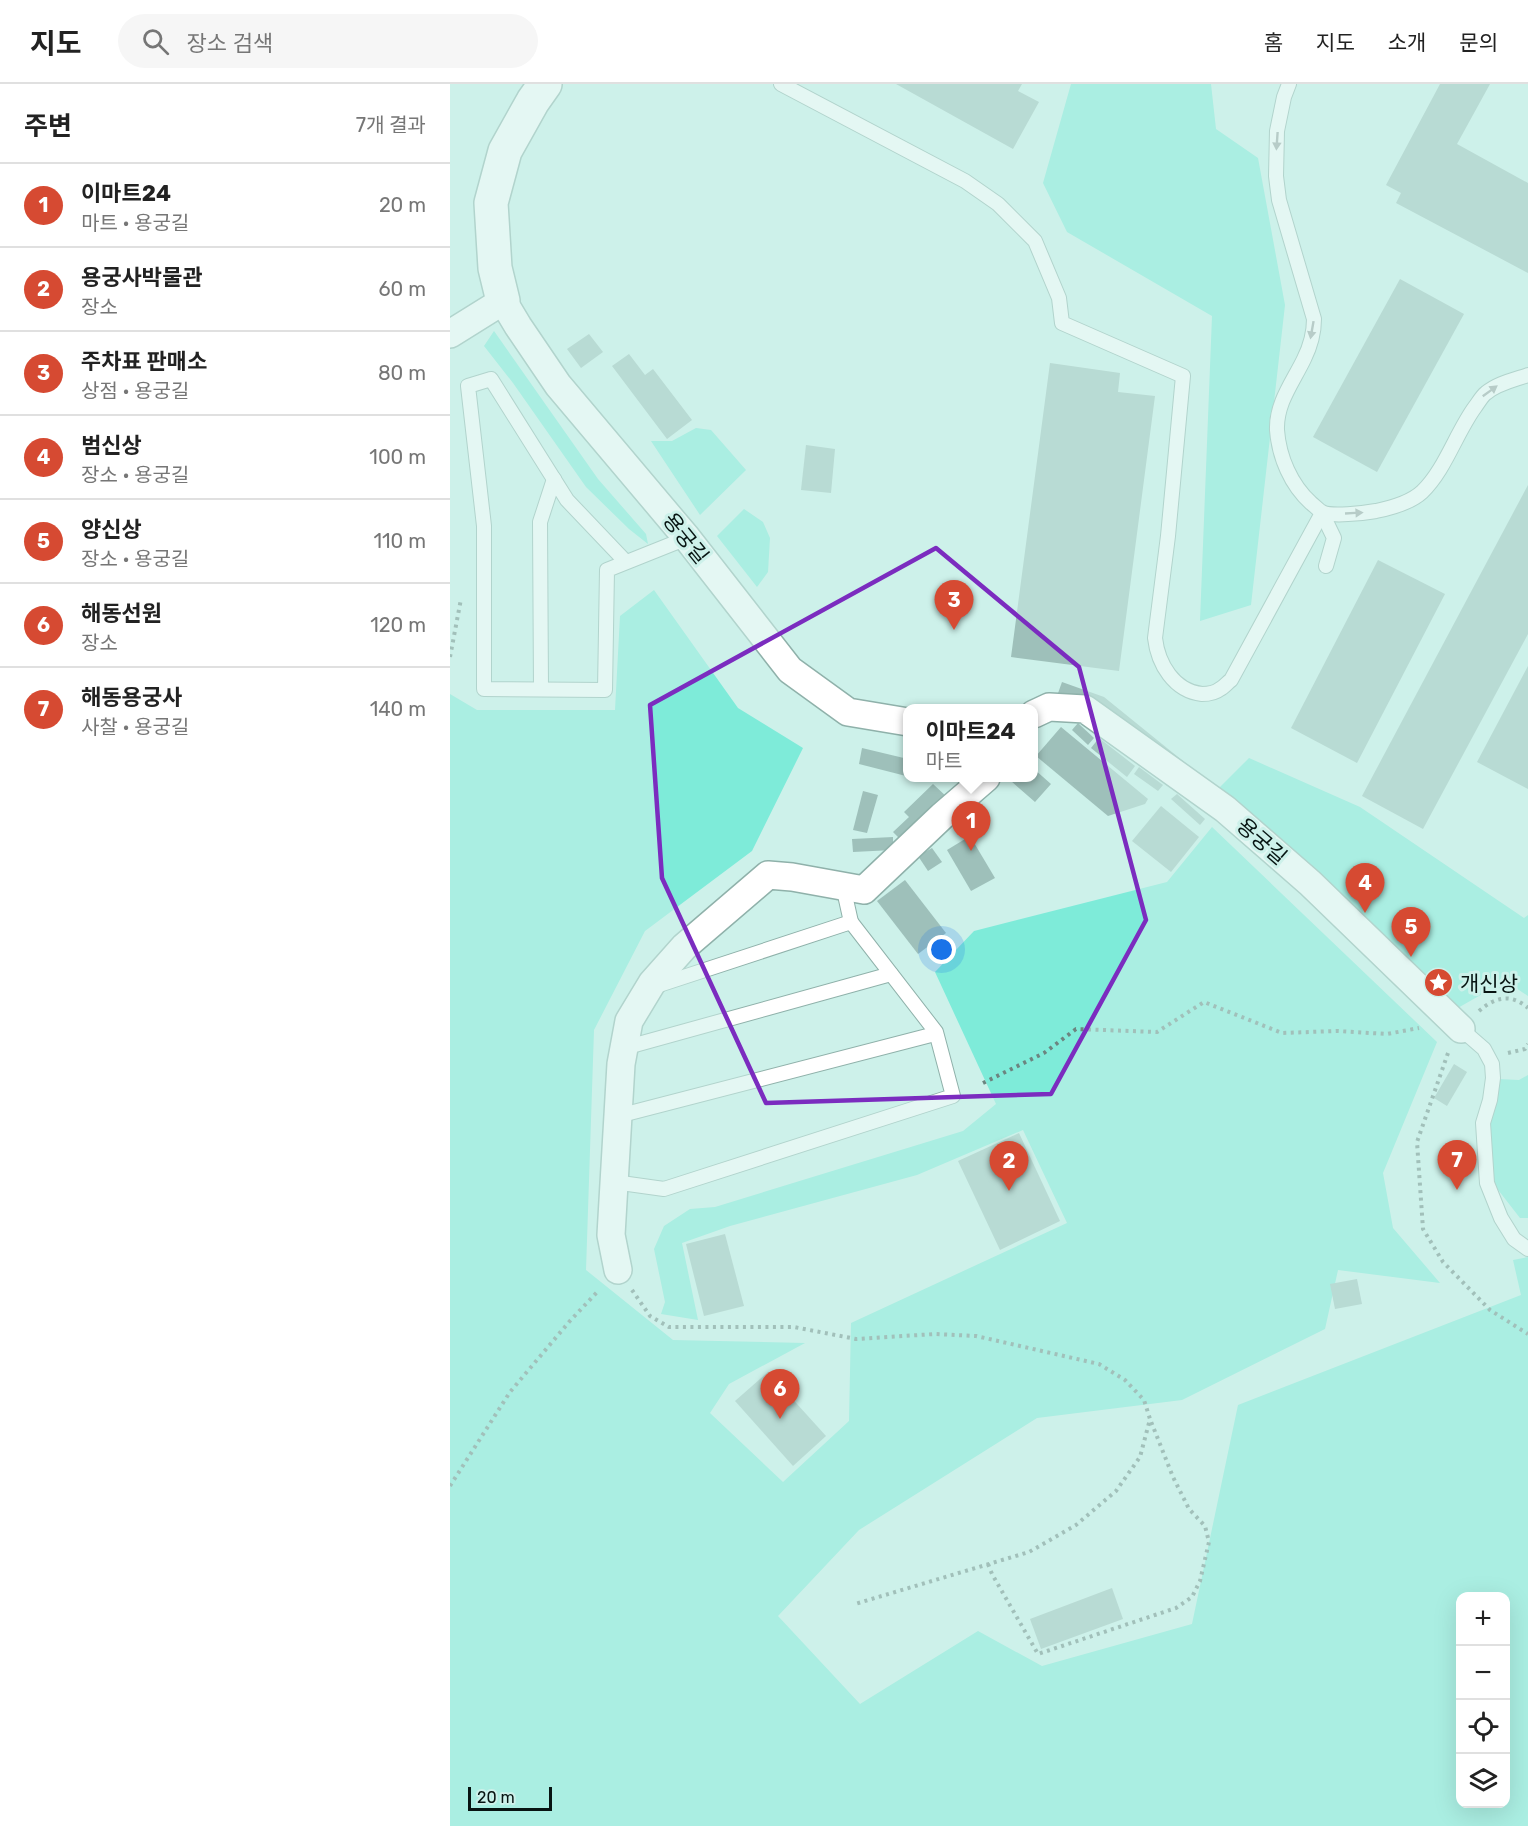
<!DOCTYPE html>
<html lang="ko">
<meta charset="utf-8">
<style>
:root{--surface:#fff;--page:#f6f6f6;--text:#222;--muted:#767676;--line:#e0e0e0;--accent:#d64a32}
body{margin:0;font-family:Rubik,"Noto Sans KR",sans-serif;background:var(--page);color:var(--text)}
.controls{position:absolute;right:18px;bottom:18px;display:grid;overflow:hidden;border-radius:12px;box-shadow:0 6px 24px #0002}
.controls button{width:54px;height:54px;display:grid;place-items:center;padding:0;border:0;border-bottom:2px solid var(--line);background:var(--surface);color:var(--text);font:30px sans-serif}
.scale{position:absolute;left:18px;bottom:15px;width:84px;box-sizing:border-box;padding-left:6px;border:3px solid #071412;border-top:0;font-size:16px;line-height:21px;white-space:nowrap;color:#071412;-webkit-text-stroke:4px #cdf1ea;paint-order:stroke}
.you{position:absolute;left:492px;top:866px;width:21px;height:21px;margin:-15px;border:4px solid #fff;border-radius:50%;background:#1a73e8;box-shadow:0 0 0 9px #1a73e833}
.badge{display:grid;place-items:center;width:39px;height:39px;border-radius:50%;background:var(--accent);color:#fff;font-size:20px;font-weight:700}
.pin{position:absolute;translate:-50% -50px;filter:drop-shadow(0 2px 3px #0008)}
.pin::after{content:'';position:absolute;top:32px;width:21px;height:18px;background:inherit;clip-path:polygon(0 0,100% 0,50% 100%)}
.popup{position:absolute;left:453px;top:620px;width:135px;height:78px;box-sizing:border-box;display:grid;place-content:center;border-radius:12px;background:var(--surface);filter:drop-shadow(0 2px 4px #0005);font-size:20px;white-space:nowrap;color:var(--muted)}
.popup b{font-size:22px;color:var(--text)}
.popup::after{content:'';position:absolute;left:50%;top:100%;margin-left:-12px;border:12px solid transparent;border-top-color:var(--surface)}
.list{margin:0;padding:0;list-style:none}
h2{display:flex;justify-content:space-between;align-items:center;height:78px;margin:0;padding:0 24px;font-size:26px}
h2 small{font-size:20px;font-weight:400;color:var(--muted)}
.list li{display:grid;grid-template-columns:39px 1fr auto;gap:18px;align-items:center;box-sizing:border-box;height:84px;padding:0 24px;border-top:2px solid var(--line)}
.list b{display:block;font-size:22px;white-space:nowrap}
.list p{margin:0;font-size:20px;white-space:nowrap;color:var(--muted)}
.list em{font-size:20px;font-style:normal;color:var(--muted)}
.icon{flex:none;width:33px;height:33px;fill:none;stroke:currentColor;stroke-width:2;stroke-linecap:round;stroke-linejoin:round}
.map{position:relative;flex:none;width:1078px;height:1742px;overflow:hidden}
header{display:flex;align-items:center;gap:36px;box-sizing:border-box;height:84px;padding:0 30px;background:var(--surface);border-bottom:2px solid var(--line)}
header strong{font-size:28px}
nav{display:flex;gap:33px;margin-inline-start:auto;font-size:21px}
.search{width:420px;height:54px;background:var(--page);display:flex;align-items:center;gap:15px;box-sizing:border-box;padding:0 21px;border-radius:33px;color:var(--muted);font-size:22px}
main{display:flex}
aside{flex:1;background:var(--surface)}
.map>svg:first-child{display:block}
.green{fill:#7eebd9;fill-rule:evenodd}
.building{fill:#9ec0ba}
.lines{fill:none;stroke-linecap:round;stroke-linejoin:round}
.service-casing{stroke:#8fb1aa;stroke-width:16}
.minor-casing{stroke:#8fb1aa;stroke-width:30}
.tertiary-casing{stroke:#8fb1aa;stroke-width:36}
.path{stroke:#6c8580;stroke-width:4;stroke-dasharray:3 4.5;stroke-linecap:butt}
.service{stroke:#fff;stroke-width:14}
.minor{stroke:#fff;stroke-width:27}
.tertiary{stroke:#fff;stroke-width:33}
.oneway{fill:#9ca1a0}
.marked{fill:none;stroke:#7b2cbf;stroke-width:4.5;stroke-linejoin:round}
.labels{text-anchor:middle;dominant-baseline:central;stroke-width:6;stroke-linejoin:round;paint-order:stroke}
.street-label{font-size:21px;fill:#071412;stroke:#cdf1ea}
.poi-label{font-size:21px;fill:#071412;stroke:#cdf1ea;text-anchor:start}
</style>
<header>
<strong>지도</strong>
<div class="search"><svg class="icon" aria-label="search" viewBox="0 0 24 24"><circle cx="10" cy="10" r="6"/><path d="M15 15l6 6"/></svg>장소 검색</div>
<nav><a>홈</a><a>지도</a><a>소개</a><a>문의</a></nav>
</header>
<main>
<aside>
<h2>주변<small>7개 결과</small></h2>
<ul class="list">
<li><span class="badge">1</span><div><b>이마트24</b><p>마트 · 용궁길</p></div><em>20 m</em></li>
<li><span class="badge">2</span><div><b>용궁사박물관</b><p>장소</p></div><em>60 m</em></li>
<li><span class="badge">3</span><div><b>주차표 판매소</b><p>상점 · 용궁길</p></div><em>80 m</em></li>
<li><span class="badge">4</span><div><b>범신상</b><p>장소 · 용궁길</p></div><em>100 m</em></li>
<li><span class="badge">5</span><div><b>양신상</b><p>장소 · 용궁길</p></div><em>110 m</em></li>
<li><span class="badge">6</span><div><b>해동선원</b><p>장소</p></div><em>120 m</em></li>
<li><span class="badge">7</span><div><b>해동용궁사</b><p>사찰 · 용궁길</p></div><em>140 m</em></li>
</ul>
</aside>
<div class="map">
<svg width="1078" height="1742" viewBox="0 0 1078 1742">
<rect width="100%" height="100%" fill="#cdf1ea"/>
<g class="green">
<path d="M621,0H761L766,45L808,74L835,221L801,521L750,537L762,232L617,148L593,99Z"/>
<path d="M44,247L148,395L196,450L198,460L179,445L136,403L63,299L34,262Z"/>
<path d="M246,344L261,346L296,386L250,431L201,357H222Z"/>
<path d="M294,425L313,438L320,454L318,488L307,503L267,452Z"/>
<path d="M204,506L288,624L353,664L302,767L195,847L144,946L136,1186L223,1256L355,1259L279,1300L260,1329L333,1398L399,1337L401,1239L617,1139L573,1046L467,1091L280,1142L232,1159L248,1236L211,1230L215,1218L204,1165L214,1142L240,1125L265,1123L513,1047L546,1020L485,888L524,847L717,798L762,743L987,958L933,1089L943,1144L990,1199L888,1186L875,1245L732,1316L587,1334L409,1446L328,1532L410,1620L528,1547L592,1582L742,1540L788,1321L1071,1211L1063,1176L1078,1173V1742H0V610L27,626H165L170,532ZM1010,1512H1056V1720H1010Z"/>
<path d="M799,674L910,723L1074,834L1078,831V912L1066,904H1043L1006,925L768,705Z"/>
<path d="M1078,991V1134H1070L1042,1098L1037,1043L1048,995L1069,996Z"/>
</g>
<g class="building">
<path d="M446,0H572L568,7L589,18L563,65Z"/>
<path d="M990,0H1040L1007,60L1078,99V189L946,119L951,109L936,101Z"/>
<path d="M950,195L1014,230L927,388L863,353Z"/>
<path d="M139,250L153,268L131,284L117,265Z"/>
<path d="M179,270L195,291L203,285L242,336L217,355L162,282Z"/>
<path d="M600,279L670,289L668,308L705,312L669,587L561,573Z"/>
<path d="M356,361L385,365L381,409L351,406Z"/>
<path d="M1078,401V550L973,745L912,712Z"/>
<path d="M928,476L995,510L907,679L841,644Z"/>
<path d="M1078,582V705L1027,678Z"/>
<path d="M612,598L654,613L754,694L607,612Z"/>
<path d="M628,639L644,654L638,661L622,646Z"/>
<path d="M611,643L698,715L695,720L658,732L586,672Z"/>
<path d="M649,654L685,682L677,693L641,664Z"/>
<path d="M412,664L458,675L456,692L409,680Z"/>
<path d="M689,683L713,701L708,707L684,690Z"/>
<path d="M584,685L601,700L585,718L561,697L565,694H584Z"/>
<path d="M483,700L498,714L453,758L443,748L459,733L454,728Z"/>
<path d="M413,707L428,711L417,749L403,746Z"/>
<path d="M727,710L755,735L750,741L721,715Z"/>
<path d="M711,722L749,753L721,788L682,757Z"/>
<path d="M520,752L545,794L521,807L497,766Z"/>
<path d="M443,753V766L403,768L402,755Z"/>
<path d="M482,764L492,778L478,787L468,772Z"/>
<path d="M455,796L496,849L468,870L427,817Z"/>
<path d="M1004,980L1017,988L997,1022L984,1014Z"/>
<path d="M569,1049L610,1137L550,1166L508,1077Z"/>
<path d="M275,1150L294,1222L254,1232L236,1160Z"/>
<path d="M907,1195L912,1220L885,1225L880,1200Z"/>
<path d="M318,1288L376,1352L343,1382L285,1317Z"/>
<path d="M662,1504L673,1535L591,1565L580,1535Z"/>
</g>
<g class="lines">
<defs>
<g id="service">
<path d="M331,0L515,97L548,120L585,157L609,214L612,239L733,292L718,452L705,554C708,580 724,607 752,610C758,610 765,609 770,605C774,603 777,599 781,596L872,429"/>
<path d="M839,0L834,13L827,47L826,92L829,116L864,235C864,248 860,263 854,275C843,298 826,319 827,346C829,373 841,401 861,419C864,421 868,426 872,428C881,433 914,429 926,427C941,424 960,419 972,408C995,386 1006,349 1025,323C1028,319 1032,312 1036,309C1048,299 1064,296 1078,291"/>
<path d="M872,429L884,454L876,482"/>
<path d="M176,478L117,416L41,295L18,302L34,442V605L155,606L157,486L237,454"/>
<path d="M91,605L90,438L104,395"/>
<path d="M393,802L401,838"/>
<path d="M1011,945L1034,965L1042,980L1043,994L1040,1016L1033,1039L1037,1099L1051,1134L1064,1155L1078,1165"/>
<path d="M174,964L441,890"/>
<path d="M168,1032L481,951"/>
<path d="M164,1098L214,1105L503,1012L486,948L401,838L206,902"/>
</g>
<g id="minor">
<path d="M0,250L53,217L68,242L108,301L237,454L340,586L398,628L458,638"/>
<path d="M584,630L599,623L635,625L775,725L860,799L1011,945"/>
<path d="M168,1186L161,1151L171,980L179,937L202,899L234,863L318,791L342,793L414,806L492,732L536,694"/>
</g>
<path id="tertiary" d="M53,217L45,184L41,119L55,67L83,17L95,0"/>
</defs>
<use href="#service" class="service-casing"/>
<use href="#minor" class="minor-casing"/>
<use href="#tertiary" class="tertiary-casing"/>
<g class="path">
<path d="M0,573L11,515"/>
<path d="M1029,927C1045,913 1061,909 1078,924"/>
<path d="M998,969L967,1058L973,1145L993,1178L1040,1226L1078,1250"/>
<path d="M1058,969L1075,965L1078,960"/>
<path d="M533,999L594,969L626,945L707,948L754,918L832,949L887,947L937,950L969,944"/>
<path d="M182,1206L200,1232L219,1243H344L406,1255L485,1250L526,1252L649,1280L675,1296L694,1316L700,1335L690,1373L666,1407L626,1441L579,1468L405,1520"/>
<path d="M0,1402L60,1308L119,1238L149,1206"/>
<path d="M538,1480L542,1490L588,1570L726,1524L742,1513L750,1497L759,1458L755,1442L739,1425L723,1393L700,1335"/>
</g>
<use href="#service" class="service"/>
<use href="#minor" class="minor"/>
<use href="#tertiary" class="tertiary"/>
</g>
<defs><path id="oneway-solid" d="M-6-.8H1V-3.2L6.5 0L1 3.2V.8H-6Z" transform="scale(1.5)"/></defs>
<g class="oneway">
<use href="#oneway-solid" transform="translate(827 57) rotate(94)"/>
<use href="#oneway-solid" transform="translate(862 246) rotate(100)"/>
<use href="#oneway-solid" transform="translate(1040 307) rotate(-36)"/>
<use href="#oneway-solid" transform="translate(904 429) rotate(-3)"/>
</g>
<path d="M0 0H1078V1742H0ZM486,464L629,583L696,836L601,1010L316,1019L212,794L200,621Z" fill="#cdf1ea" fill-opacity=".55" fill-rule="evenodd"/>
<path class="marked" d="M486,464L629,583L696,836L601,1010L316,1019L212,794L200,621Z"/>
<defs>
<symbol id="sight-disc" viewBox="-11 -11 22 22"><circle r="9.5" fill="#d64a32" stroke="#cdf1ea"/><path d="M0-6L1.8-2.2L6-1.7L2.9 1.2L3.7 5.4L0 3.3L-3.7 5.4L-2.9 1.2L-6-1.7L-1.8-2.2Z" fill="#fff"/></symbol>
</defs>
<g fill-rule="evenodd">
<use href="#sight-disc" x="972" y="882" width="33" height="33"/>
</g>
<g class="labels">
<g class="street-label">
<text transform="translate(236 454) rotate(51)">용궁길</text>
<text transform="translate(812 757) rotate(41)">용궁길</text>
</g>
<g class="poi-label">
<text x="1010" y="899">개신상</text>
</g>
</g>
</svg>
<div class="controls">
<button>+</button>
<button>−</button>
<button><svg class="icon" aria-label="locate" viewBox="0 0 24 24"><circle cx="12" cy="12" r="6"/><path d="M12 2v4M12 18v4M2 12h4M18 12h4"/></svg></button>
<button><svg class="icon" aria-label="layers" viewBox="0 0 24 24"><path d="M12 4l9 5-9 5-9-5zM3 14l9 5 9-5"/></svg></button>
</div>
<div class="scale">20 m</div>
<div class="you"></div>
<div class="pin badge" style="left:521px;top:767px">1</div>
<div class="popup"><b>이마트24</b>마트</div>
<div class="pin badge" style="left:559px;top:1107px">2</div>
<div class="pin badge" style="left:504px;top:546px">3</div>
<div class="pin badge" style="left:915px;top:829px">4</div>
<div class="pin badge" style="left:961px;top:873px">5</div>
<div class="pin badge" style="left:330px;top:1335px">6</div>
<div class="pin badge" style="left:1007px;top:1106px">7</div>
</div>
</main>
